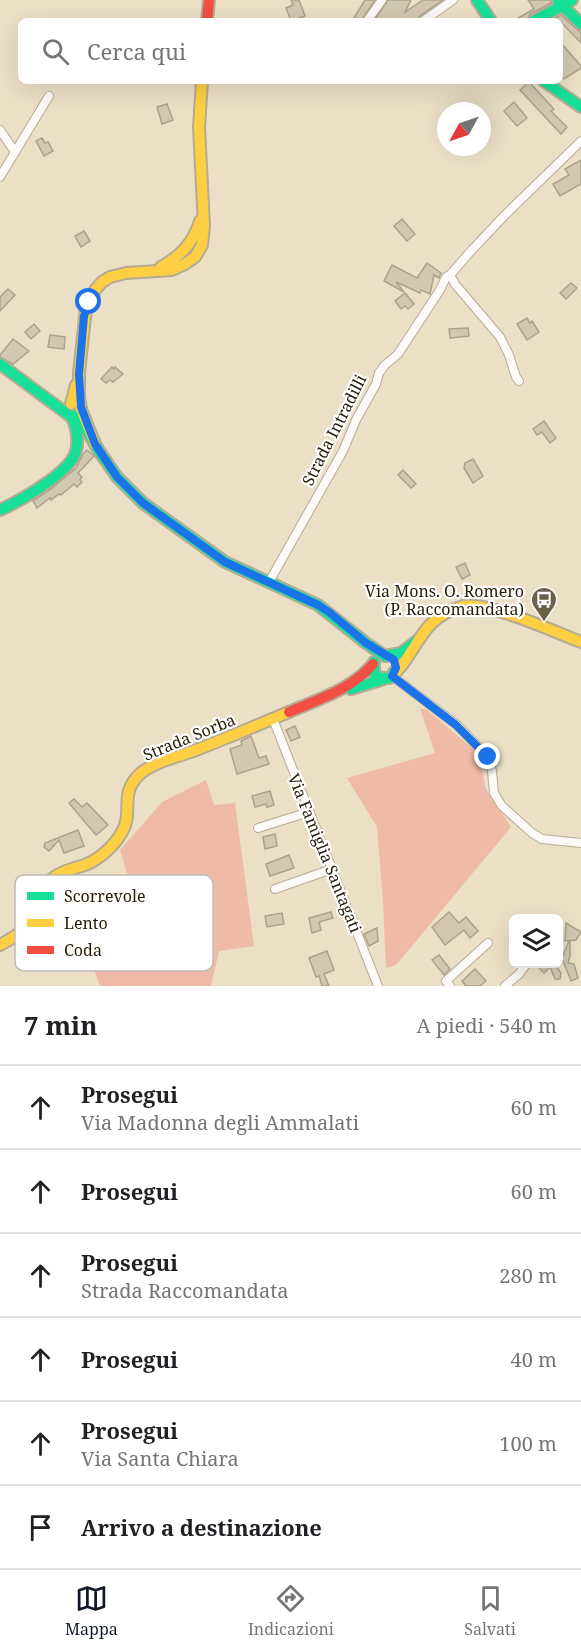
<!DOCTYPE html>
<html lang="it">
<meta charset="utf-8">
<style>
:root{--surface:#fff;--page:#f6f6f6;--text:#202124;--muted:#757577;--line:#e0e0e0;--accent:#111827}
body{margin:0;font-family:"Noto Serif",serif;background:var(--page);color:var(--text)}
.controls{position:absolute;right:18px;bottom:18px;display:grid;overflow:hidden;border-radius:9px;box-shadow:0 6px 24px #0002}
.controls button{width:54px;height:54px;display:grid;place-items:center;padding:0;border:0;border-bottom:2px solid var(--line);background:var(--surface);color:var(--text);font:30px sans-serif}
.compass{position:absolute;left:437px;top:102px;width:54px;height:54px;border-radius:50%;background:var(--surface);box-shadow:0 6px 24px #0002;rotate:230deg}
.stop{position:absolute;width:18px;height:18px;margin:-14px;border:4px solid #1a73e8;border-radius:50%;background:#fff}
.stop.end{background:#1a73e8;border-color:#fff;box-shadow:0 2px 6px #0008}
.list{margin:0;padding:0;list-style:none}
h2{display:flex;justify-content:space-between;align-items:center;height:78px;margin:0;padding:0 24px;font-size:26px}
h2 small{font-size:20px;font-weight:400;color:var(--muted)}
.list li{display:grid;grid-template-columns:39px 1fr auto;gap:18px;align-items:center;box-sizing:border-box;height:84px;padding:0 24px;border-top:2px solid var(--line)}
.list b{display:block;font-size:22px;white-space:nowrap}
.list p{margin:0;font-size:20px;white-space:nowrap;color:var(--muted)}
.list em{font-size:20px;font-style:normal;color:var(--muted)}
.icon{flex:none;width:33px;height:33px;fill:none;stroke:currentColor;stroke-width:2;stroke-linecap:round;stroke-linejoin:round}
.map{position:relative;flex:none;width:581px;height:986px;overflow:hidden}
.search{position:absolute;background:var(--surface);box-shadow:0 6px 24px #0002;left:18px;right:18px;top:18px;height:66px;display:flex;align-items:center;gap:15px;box-sizing:border-box;padding:0 21px;border-radius:9px;color:var(--muted);font-size:22px}
.sheet{height:582px;background:var(--surface)}
nav{display:flex;justify-content:space-around;align-items:center;box-sizing:border-box;height:84px;border-top:2px solid var(--line);background:var(--surface);font-size:16px;color:var(--muted)}
nav a{display:grid;justify-items:center;gap:3px}
nav .on{color:var(--accent)}
.map>svg:first-child{display:block}
.forest{fill:#f0baa9}
.building{fill:#d2c8b1;stroke:#aca28c;stroke-width:1.5}
.lines{fill:none;stroke-linecap:round;stroke-linejoin:round}
.street-casing{stroke:#b5ab95;stroke-width:10}
.fast-casing{stroke:#b5ab95;stroke-width:14}
.slow-casing{stroke:#b5ab95;stroke-width:14}
.jam-casing{stroke:#b5ab95;stroke-width:14}
.street{stroke:#fcfaf6;stroke-width:8}
.fast{stroke:#16e098;stroke-width:10}
.slow{stroke:#ffcf43;stroke-width:10}
.jam{stroke:#f24e42;stroke-width:10}
.route{stroke:#1a73e8;stroke-width:8}
.labels{text-anchor:middle;dominant-baseline:central;stroke-width:4.5;stroke-linejoin:round;paint-order:stroke}
.street-label{font-size:16px;fill:#261c04;stroke:#fff}
.poi-label{font-size:16px;fill:#261c04;stroke:#fff;text-anchor:end}
.key{fill:#fff;stroke:#bebbb4;stroke-width:1.5}
.key-label{font-size:16px;fill:#261c04}
</style>
<div class="map">
<svg width="581" height="986" viewBox="0 0 581 986">
<rect width="100%" height="100%" fill="#ebdfc6"/>
<g class="forest">
<path d="M420,709H426L478,753L486,789L511,827L396,965L386,968L383,902L377,827L347,778L435,753Z"/>
<path d="M206,780L214,805L235,803L254,946L219,951L211,986H100L92,965L108,932L136,902L120,850L162,802Z"/>
</g>
<g class="building">
<path d="M291,0H299L305,16L291,21L286,8L293,5Z"/>
<path d="M365,0H375L361,21H352Z"/>
<path d="M388,0H411L405,12L423,0H443L420,16L417,21H374Z"/>
<path d="M528,0H551V3L530,14L527,21H513L534,9Z"/>
<path d="M561,15L581,33V43L560,21H550Z"/>
<path d="M560,42L581,66V68L564,79L560,73Z"/>
<path d="M529,82L554,109L551,111L567,127L561,134L520,90Z"/>
<path d="M514,102L527,118L517,126L504,111Z"/>
<path d="M167,104L173,120L162,124L157,107Z"/>
<path d="M42,138L45,143L48,142L53,151L44,156L36,141Z"/>
<path d="M581,160V184L560,196L553,184L569,175L565,169Z"/>
<path d="M402,219L415,234L407,241L394,226Z"/>
<path d="M84,231L90,241L81,247L75,236Z"/>
<path d="M427,263L441,273L439,278L434,275L430,294L421,290L420,293L396,282L404,292L384,281L392,265L417,278Z"/>
<path d="M571,283L577,288L566,299L560,293Z"/>
<path d="M8,289L15,295L0,311V297Z"/>
<path d="M405,293L414,304L408,309L405,306L401,309L395,301Z"/>
<path d="M527,318L530,323L532,321L539,332L527,340L517,324Z"/>
<path d="M34,324L40,331L31,339L25,332Z"/>
<path d="M468,328L469,336L450,338L449,329Z"/>
<path d="M50,335L65,337L64,349L48,347Z"/>
<path d="M13,339L29,351L13,364L0,357V355Z"/>
<path d="M112,367L114,369L115,367L123,374L113,382L110,380L106,383L101,379Z"/>
<path d="M544,421L556,438L550,443L542,432L537,435L533,429Z"/>
<path d="M87,450L94,456L78,473L82,477L80,480L82,482L77,487L74,484L61,495L59,494L51,500L50,498L37,508L33,501L51,489L76,468L83,454Z"/>
<path d="M473,459L483,476L473,483L464,468L465,463Z"/>
<path d="M403,470L416,484L411,488L398,475Z"/>
<path d="M465,563L470,575L462,579L456,567Z"/>
<path d="M295,726L300,737L291,741L286,730Z"/>
<path d="M251,736L259,758L266,756L269,764L237,774L230,749L242,745L241,741Z"/>
<path d="M270,791L274,805L267,807L266,804L255,807L252,796Z"/>
<path d="M74,799L82,807L87,803L108,825L96,835L69,803Z"/>
<path d="M78,830L84,846L64,853L59,840L49,851L44,847L45,843Z"/>
<path d="M275,834L277,846L265,849L263,837Z"/>
<path d="M289,855L294,868L270,876L266,864Z"/>
<path d="M331,912L333,918L319,922L321,930L312,933L309,918Z"/>
<path d="M449,912L459,923L466,917L478,931L470,938L464,930L445,945L432,927Z"/>
<path d="M282,913L284,924L267,927L265,916Z"/>
<path d="M566,923L581,932L576,940L565,941Z"/>
<path d="M377,928L378,941L369,946L364,934Z"/>
<path d="M569,941H570V956L568,963L574,964L578,978L571,981L562,958Z"/>
<path d="M327,951L334,970L324,974L329,986H322L319,976L316,977L309,958Z"/>
<path d="M439,955L450,969L444,975L432,960Z"/>
<path d="M544,963H554L561,973L560,979H555L550,967L544,973L539,968Z"/>
<path d="M475,969L486,981L480,986H466L462,981Z"/>
</g>
<g class="lines">
<defs>
<g id="street">
<path d="M367,21L382,0"/>
<path d="M423,21L453,0"/>
<path d="M0,130L15,152"/>
<path d="M0,177L49,96"/>
<path d="M450,275L455,284L500,337L509,355L516,377L519,381"/>
<path d="M269,582L343,451L356,420L376,384L379,373L385,365L398,354L440,290L446,277L450,275L471,251L505,215L581,141"/>
<path d="M392,676L457,725L488,757L492,771L494,793L502,806L532,833L542,839L581,843"/>
<path d="M273,719L378,986"/>
<path d="M258,828L309,812"/>
<path d="M275,889L332,869"/>
<path d="M450,986L446,981L488,943"/>
<path d="M505,986L519,974L527,963"/>
</g>
<g id="fast">
<path d="M477,0L491,21"/>
<path d="M558,1L581,24"/>
<path d="M534,21L572,0"/>
<path d="M544,81L581,107"/>
<path d="M0,364L70,416H78"/>
<path d="M74,417L84,425L99,451L117,477L143,503L225,562L318,605L366,643L385,656L401,653L418,640"/>
<path d="M0,510C20,501 67,474 75,454C80,441 77,429 72,417"/>
<path d="M374,662V673L380,678H390L395,671"/>
<path d="M351,689L384,679"/>
</g>
<g id="slow">
<path d="M161,267C181,256 193,243 200,221"/>
<path d="M71,404L76,385"/>
<path d="M95,444L81,409L79,397V373L86,308L95,290L102,282L110,277L126,273L172,270L185,264L195,257L202,245L204,226L199,127L202,81"/>
<path d="M393,675C409,661 416,639 431,624C439,616 452,609 463,606C487,601 555,632 581,642"/>
<path d="M0,945C10,939 23,933 29,923C37,910 36,893 48,882C59,872 71,869 85,865C100,859 114,846 122,832C134,812 118,793 141,773C156,761 178,757 196,750C227,738 258,725 289,712"/>
</g>
<g id="jam">
<path d="M207,21L209,0"/>
<path d="M289,712C319,699 351,690 373,664"/>
</g>
</defs>
<use href="#street" class="street-casing"/>
<use href="#fast" class="fast-casing"/>
<use href="#slow" class="slow-casing"/>
<use href="#jam" class="jam-casing"/>
<use href="#street" class="street"/>
<use href="#fast" class="fast"/>
<use href="#slow" class="slow"/>
<use href="#jam" class="jam"/>
</g>
<g class="lines">
<path class="route" d="M89,302L84,316L79,374L81,407L95,444L117,477L143,503L225,562L318,605L329,612L366,643L394,660L396,668L392,676L456,725L488,757"/>
</g>
<defs>
<symbol id="bus-pin" viewBox="-11 -11 22 30"><path d="M0 17L-7.5 6A9.5 9.5 0 1 1 7.5 6Z" fill="#6b6048" stroke="#fff"/><path d="M-5-6H5V4H4V6H2V4H-2V6H-4V4H-5ZM-3.5-4V0h7V-4ZM-3.5 1.2v1.5H-2V1.2ZM2 1.2v1.5H3.5V1.2Z" fill="#fff"/></symbol>
</defs>
<g fill-rule="evenodd">
<use href="#bus-pin" x="529" y="585" width="30" height="40"/>
</g>
<g class="labels">
<g class="street-label">
<text transform="translate(334 430) rotate(-63)">Strada Intradilli</text>
<text transform="translate(189 737) rotate(-22)">Strada Sorba</text>
<text transform="translate(325 853) rotate(68)">Via Famiglia Santagati</text>
</g>
<g class="poi-label">
<text x="524" y="591">Via Mons. O. Romero<tspan x="524" dy="18">(P. Raccomandata)</tspan></text>
</g>
</g>
<rect x="15" y="875" width="198" height="96" rx="9" class="key"/>
<rect x="27" y="892" width="27" height="8" fill="#16e098"/>
<rect x="27" y="919" width="27" height="8" fill="#ffcf43"/>
<rect x="27" y="946" width="27" height="8" fill="#f24e42"/>
<g class="key-label">
<text x="64" y="902">Scorrevole</text>
<text x="64" y="929">Lento</text>
<text x="64" y="956">Coda</text>
</g>
</svg>
<div class="controls">
<button><svg class="icon" aria-label="layers" viewBox="0 0 24 24"><path d="M12 4l9 5-9 5-9-5zM3 14l9 5 9-5"/></svg></button>
</div>
<svg class="compass" viewBox="-18 -18 36 36"><path d="M0-13l5 13h-10z" fill="#e53935"/><path d="M0 13l5-13h-10z" fill="#757577"/></svg>
<div class="stop" style="left:89px;top:302px"></div>
<div class="stop end" style="left:488px;top:757px"></div>
<div class="search"><svg class="icon" aria-label="search" viewBox="0 0 24 24"><circle cx="10" cy="10" r="6"/><path d="M15 15l6 6"/></svg>Cerca qui</div>
</div>
<section class="sheet">
<h2>7 min<small>A piedi · 540 m</small></h2>
<ul class="list">
<li><svg class="icon" aria-label="ahead" viewBox="0 0 24 24"><path d="M12 20V5M6 11l6-6 6 6"/></svg><div><b>Prosegui</b><p>Via Madonna degli Ammalati</p></div><em>60 m</em></li>
<li><svg class="icon" aria-label="ahead" viewBox="0 0 24 24"><path d="M12 20V5M6 11l6-6 6 6"/></svg><div><b>Prosegui</b></div><em>60 m</em></li>
<li><svg class="icon" aria-label="ahead" viewBox="0 0 24 24"><path d="M12 20V5M6 11l6-6 6 6"/></svg><div><b>Prosegui</b><p>Strada Raccomandata</p></div><em>280 m</em></li>
<li><svg class="icon" aria-label="ahead" viewBox="0 0 24 24"><path d="M12 20V5M6 11l6-6 6 6"/></svg><div><b>Prosegui</b></div><em>40 m</em></li>
<li><svg class="icon" aria-label="ahead" viewBox="0 0 24 24"><path d="M12 20V5M6 11l6-6 6 6"/></svg><div><b>Prosegui</b><p>Via Santa Chiara</p></div><em>100 m</em></li>
<li><svg class="icon" aria-label="arrive" viewBox="0 0 24 24"><path d="M6 21V4h12l-3 4 3 4H6"/></svg><div><b>Arrivo a destinazione</b></div></li>
</ul>
</section>
<nav>
<a class="on"><svg class="icon" aria-label="map" viewBox="0 0 24 24"><path d="M3 6l6-2 6 2 6-2v14l-6 2-6-2-6 2zM9 4v14M15 6v14"/></svg>Mappa</a>
<a><svg class="icon" aria-label="directions" viewBox="0 0 24 24"><path d="M12 3l9 9-9 9-9-9zM9 14v-3h6M13 9l2 2-2 2"/></svg>Indicazioni</a>
<a><svg class="icon" aria-label="saved" viewBox="0 0 24 24"><path d="M7 4h10v16l-5-4-5 4z"/></svg>Salvati</a>
</nav>
